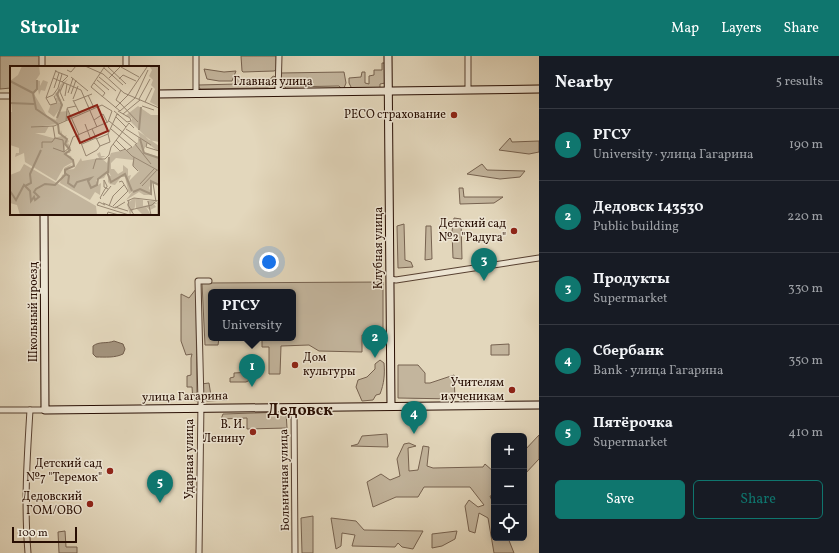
<!DOCTYPE html>
<meta charset="utf-8">
<style>
:root{--surface:#171b24;--page:#20242c;--text:#f1f3f6;--muted:#9ea1a6;--line:#363941;--accent:#0f766e}
body{margin:0;font-family:Vollkorn,serif;background:var(--page);color:var(--text)}
.controls{position:absolute;right:12px;bottom:12px;display:grid;overflow:hidden;border-radius:6px;box-shadow:0 2px 10px #0003}
.controls button{width:36px;height:36px;display:grid;place-items:center;padding:0;border:0;border-bottom:1px solid var(--line);background:var(--surface);color:var(--text);font:20px sans-serif}
.scale{position:absolute;left:12px;bottom:10px;width:65px;box-sizing:border-box;padding-left:4px;border:2px solid #280e03;border-top:0;font-size:11px;line-height:14px;white-space:nowrap;color:#280e03;-webkit-text-stroke:3px #ede5d3;paint-order:stroke}
.you{position:absolute;left:269px;top:206px;width:14px;height:14px;margin:-10px;border:3px solid #fff;border-radius:50%;background:#1a73e8;box-shadow:0 0 0 6px #1a73e833}
.badge{display:grid;place-items:center;width:26px;height:26px;border-radius:50%;background:var(--accent);color:#fff;font-size:13px;font-weight:700}
.pin{position:absolute;translate:-50% -33px;filter:drop-shadow(0 1px 2px #0008)}
.pin::after{content:'';position:absolute;top:21px;width:14px;height:12px;background:inherit;clip-path:polygon(0 0,100% 0,50% 100%)}
.popup{position:absolute;left:208px;top:233px;width:88px;height:52px;box-sizing:border-box;display:grid;place-content:center;border-radius:6px;background:var(--surface);filter:drop-shadow(0 1px 3px #0005);font-size:13px;white-space:nowrap;color:var(--muted)}
.popup b{font-size:15px;color:var(--text)}
.popup::after{content:'';position:absolute;left:50%;top:100%;margin-left:-8px;border:8px solid transparent;border-top-color:var(--surface)}
.list{margin:0;padding:0;list-style:none}
h2{display:flex;justify-content:space-between;align-items:center;height:52px;margin:0;padding:0 16px;font-size:17px}
h2 small{font-size:13px;font-weight:400;color:var(--muted)}
.list li{display:grid;grid-template-columns:26px 1fr auto;gap:12px;align-items:center;box-sizing:border-box;height:72px;padding:0 16px;border-top:1px solid var(--line)}
.list b{display:block;font-size:15px;white-space:nowrap}
.list p{margin:0;font-size:13px;white-space:nowrap;color:var(--muted)}
.list em{font-size:13px;font-style:normal;color:var(--muted)}
.actions{display:flex;gap:8px;padding:12px 16px}
.actions a{flex:1;padding:9px 0;border:1px solid var(--accent);border-radius:6px;text-align:center;font-size:14px;color:var(--accent)}
.actions .main{background:var(--accent);color:#fff}
.icon{flex:none;width:22px;height:22px;fill:none;stroke:currentColor;stroke-width:2;stroke-linecap:round;stroke-linejoin:round}
.map{position:relative;flex:none;width:539px;height:497px;overflow:hidden}
header{display:flex;align-items:center;gap:24px;box-sizing:border-box;height:56px;padding:0 20px;background:var(--accent);color:#fff}
header strong{font-size:19px}
nav{display:flex;gap:22px;margin-inline-start:auto;font-size:14px}
main{display:flex}
aside{flex:1;background:var(--surface)}
.map>svg:first-child{display:block}
.green{fill:#c3b59d;stroke:#766250}
.water{fill:#a3937d;stroke:#725e4c}
.lines{fill:none;stroke-linecap:round;stroke-linejoin:round}
.street-casing{stroke:#574031;stroke-width:7}
.secondary-casing{stroke:#280e03;stroke-width:9}
.street{stroke:#ede5d3;stroke-width:5}
.secondary{stroke:#ede5d3;stroke-width:7}
.poi-dot{fill:#8f2418;stroke:#ede5d3;stroke-width:1.5}
.labels{text-anchor:middle;dominant-baseline:central;stroke-width:3;stroke-linejoin:round;paint-order:stroke}
.street-label{font-size:12px;fill:#280e03;stroke:#ede5d3}
.poi-label{font-size:12px;fill:#280e03;stroke:#ede5d3;text-anchor:end}
.district-label{font-size:16px;font-weight:bold;fill:#280e03;stroke:#ede5d3}
.inset-river{fill:none;stroke:#a3937d;stroke-width:2}
.inset-road{fill:none;stroke:#988772;stroke-width:1}
.view{fill:#8f2418;fill-opacity:0.15;stroke:#8f2418;stroke-width:2}
.inset-edge{fill:none;stroke:#280e03;stroke-width:2}
</style>
<header>
<strong>Strollr</strong>
<nav><a>Map</a><a>Layers</a><a>Share</a></nav>
</header>
<main>
<div class="map">
<svg width="539" height="497" viewBox="0 0 539 497">
<rect width="100%" height="100%" fill="#e3d7bc"/>
<filter id="stains"><feTurbulence type="fractalNoise" baseFrequency=".005" numOctaves="4"/><feColorMatrix values="0 0 0 0 .2 0 0 0 0 .09 0 0 0 0 .02 0 0 0 .5 -.17"/></filter>
<radialGradient id="worn" r=".72"><stop offset=".6" stop-color="#630" stop-opacity="0"/><stop offset="1" stop-color="#630" stop-opacity=".3"/></radialGradient>
<g class="green">
<path d="M0,0H40V11H11V32L0,33Z"/>
<path d="M241,0H276V14L274,15L243,16L242,15Z"/>
<path d="M382,7H385V27L380,28V33H352L349,27V22L361,21L362,16H365V27L369,28V20L374,19V14H382Z"/>
<path d="M204,13L224,16L236,15L232,25H219L207,23Z"/>
<path d="M344,16L346,27L344,32L342,33L339,30L286,31L283,34L280,30V17Z"/>
<path d="M274,20L276,22L274,34L268,32L201,33L199,32L198,29L237,28V23L239,22L241,24L271,23L272,21Z"/>
<path d="M510,82L512,86L539,85V96L529,98L499,94Z"/>
<path d="M482,108L487,114L525,115L520,121L500,123L467,118Z"/>
<path d="M459,132H463L464,141H503L494,147L460,148Z"/>
<path d="M454,162L461,163L462,203L453,202L452,175Z"/>
<path d="M404,168L405,204L411,206L413,211L398,212L397,170Z"/>
<path d="M426,170H431L432,203L425,204Z"/>
<path d="M383,226V278L362,279V296L319,295L309,289L281,290L280,318H269V291H262V282H293V236H211V282H219L218,289H205L202,227Z"/>
<path d="M196,233V245L197,345L193,344L192,331H187V320L191,319V302L192,298L186,299L181,285V238L189,242Z"/>
<path d="M509,288V299H491V289Z"/>
<path d="M380,304L384,307C385,318 384,328 380,338L376,339L373,344L362,345L356,331L358,324L367,321L375,313V308Z"/>
<path d="M398,309H418L425,317V327H430L454,319L455,343L398,342Z"/>
<path d="M252,316V323L246,326H230V322L234,321V317Z"/>
<path d="M209,327L211,340L227,339V344L207,345L203,343L201,328Z"/>
<path d="M286,356L287,372L247,373V362L221,363L223,358Z"/>
<path d="M387,378L388,391L351,390L358,388L362,380Z"/>
<path d="M539,379V403L524,419V395Z"/>
<path d="M409,387L416,390L408,392L409,415L418,414L423,390L429,391L427,410L433,412L483,411L485,408L494,416V439L490,440L494,450V482H508L514,497H494L488,462L479,457L475,477L469,475L465,450L469,444L478,451L484,449L470,431H424L418,441H396L373,451L367,426L381,418L390,424L400,420L397,403L404,388Z"/>
<path d="M313,460V497H302L301,462Z"/>
<path d="M331,462L356,465L364,474L423,475L413,493L402,491L398,487L395,491L352,490L355,479L342,477L341,490L336,493Z"/>
<path d="M65,475L66,491H77V497H59L58,476Z"/>
<path d="M457,475L455,483L442,490L432,492V478Z"/>
</g>
<path class="water" d="M114,285L123,288L125,293L123,298C115,302 105,301 96,301L93,298V290C99,285 107,288 114,285Z"/>
<g class="lines">
<defs>
<g id="street">
<path d="M42,0V11"/>
<path d="M126,0V11"/>
<path d="M196,0V37"/>
<path d="M468,0V34"/>
<path d="M278,37L279,0"/>
<path d="M0,40H11"/>
<path d="M390,223L396,224L539,202"/>
<path d="M294,351L295,497"/>
<path d="M0,354H45"/>
<path d="M28,497C24,449 27,402 30,354"/>
<path d="M199,497L201,346L198,225H209"/>
</g>
<g id="secondary">
<path d="M388,0L391,350"/>
<path d="M158,38L539,33"/>
<path d="M44,158L45,354L539,349"/>
</g>
</defs>
<use href="#street" class="street-casing"/>
<use href="#secondary" class="secondary-casing"/>
<use href="#street" class="street"/>
<use href="#secondary" class="secondary"/>
</g>
<g class="poi-dot">
<circle cx="454" cy="59" r="4"/>
<circle cx="514" cy="175" r="4"/>
<circle cx="295" cy="309" r="4"/>
<circle cx="512" cy="334" r="4"/>
<circle cx="253" cy="376" r="4"/>
<circle cx="110" cy="415" r="4"/>
<circle cx="90" cy="448" r="4"/>
</g>
<g class="labels">
<g class="street-label">
<text x="273" y="26">Главная улица</text>
<text transform="translate(379 192) rotate(-90)">Клубная улица</text>
<text transform="translate(34 256) rotate(-90)">Школьный проезд</text>
<text transform="translate(185 341) rotate(-1)">улица Гагарина</text>
<text transform="translate(190 403) rotate(-90)">Ударная улица</text>
<text transform="translate(285 424) rotate(-91)">Больничная улица</text>
</g>
<g class="poi-label">
<text x="446" y="59">РЕСО страхование</text>
<text x="506" y="168">Детский сад<tspan x="506" dy="14">№2 "Радуга"</tspan></text>
<text x="303" y="302" text-anchor="start">Дом<tspan x="303" dy="14">культуры</tspan></text>
<text x="504" y="327">Учителям<tspan x="504" dy="14">и ученикам</tspan></text>
<text x="245" y="369">В. И.<tspan x="245" dy="14">Ленину</tspan></text>
<text x="102" y="408">Детский сад<tspan x="102" dy="14">№7 "Теремок"</tspan></text>
<text x="82" y="441">Дедовский<tspan x="82" dy="14">ГОМ/ОВО</tspan></text>
</g>
<g class="district-label">
<text x="300" y="355">Дедовск</text>
</g>
</g>
<g transform="translate(10 10)">
<rect width="149" height="149" fill="#e3d7bc"/>
<path d="M12,0H29L30,8L26,14L30,15V20L33,14L38,16L35,25L31,24L29,29L28,23L24,28L37,50L46,54L48,46L58,45L61,51L72,44L79,43L76,36L79,40V44L47,58L25,61L39,60L35,67H25L43,72L52,70L50,67L51,64L53,71L57,69L55,72L59,75L56,79L58,77L61,82L60,87H57L59,83L55,77V86L57,85L56,89L61,90L63,96L54,101L46,115L15,96L14,87L5,91L6,87H9V82L0,79V46H2L0,15L8,9ZM139,0H149V41L140,36L145,23L141,19L143,14L139,10L142,4ZM58,13L49,25V34L52,33L48,36L53,38L44,51L38,46L41,38L48,37L45,32L48,31L44,30L46,26L48,28V23L51,18ZM128,40L141,49H149V76L139,74L121,56L122,52L115,50ZM128,65L149,80V86L137,77L133,86L149,91V119L141,117L139,122L142,129H134L129,126L116,134L123,125L119,128L115,111H111L105,119L100,118L98,116V109L101,110L98,105L94,112L86,114L88,119L91,117L90,129L85,126L80,134L50,117L52,109L56,107L54,102L62,98L56,104L64,103L71,92L72,95L89,92L87,88L90,86L91,90H96L91,92L97,97L101,87L120,83L128,76V71L130,72ZM106,92L123,94L122,99L129,105L119,115L121,109L118,110V103L113,99V105L108,108L104,103H101V97ZM14,98L86,140L87,149H10L7,139L0,137V109L10,105ZM124,132L133,134V140L139,139L137,135H144L147,138H144L146,141L140,144L136,141L141,149H133L126,142L125,133V141L120,149L117,138Z" fill="#c3b59d" fill-rule="evenodd"/>
<path class="inset-river" d="M27,14V23L23,27L26,43L48,58M0,15L23,27M0,37L24,38M47,52L52,39L47,28L50,23M48,58L49,67L57,73L55,78L60,84L55,88L63,94L64,100L55,104V108M129,64L131,41M130,73L134,87L149,92M98,107L99,91M15,120L21,117L20,108L31,84M0,125L6,134L14,119L20,125L21,135L24,131L25,134L29,131L24,126L26,123L35,118L45,119L56,108L59,110L58,117L64,121L67,116L81,112L78,115L81,122L87,119L88,113L97,106L101,116L115,108L122,125M123,126L130,123L141,128V115L149,119"/>
<path class="inset-road" d="M75,0L93,8L114,27L149,42M95,0L81,21L110,45L125,32L138,4M97,0L116,18M111,1L129,11M94,2L113,19M57,4L61,6L66,0M45,5L58,10L52,16M61,11L78,25M89,11L106,25M43,12L71,24L87,61M99,12L111,0M109,13L113,9L126,15M87,14L99,24M84,17L95,27L92,31M44,22L49,7M58,27L63,12M61,28L66,14M78,29L84,42M55,30L57,18M36,32L43,29L48,22L52,8M36,32L46,4M36,32L40,39L47,37L44,30M63,33L68,20M129,33L140,13M63,34L70,48M54,35L50,26L54,17M64,35L82,28M135,36L142,22M110,37L128,56M110,37L106,34L111,24M66,40L57,42L69,69M132,40L144,44M105,42L118,29L137,1M104,45L117,56L121,55L120,52L108,45M113,48L130,34M106,51L116,61M84,54L93,48L97,56M56,55L57,43M99,55L127,78M75,58L81,74M21,61L44,60L92,39L102,45M82,63L90,80M101,63L122,81L117,84M116,63L141,79M98,68L107,48L109,49M68,69L76,90L87,84L90,80M45,72L53,74L54,86M86,73L98,68L100,76L90,80M106,74L122,90L149,105M137,77L136,81L149,85M72,78L86,72M103,78L110,85L116,83M125,78L141,98M32,82V76H42L45,72L43,60M43,82L54,86L59,82L63,71L98,56L102,45M124,91L123,100L128,105M83,103L86,93H95L99,89L101,81L119,57L124,62M143,117L146,136M130,118L144,103M132,120L147,104M93,130L101,120M91,133L90,132L95,123L97,121V120L94,114V121L98,123M119,134L118,139L124,149M117,135L124,132L149,135M138,135L141,149M148,136V149M93,137L105,142L115,136M95,139L89,136L87,139L119,149M99,140L103,130L114,119M103,140L118,125L112,115L109,116M105,141L118,145M120,144L142,139L145,136M97,149L98,146L109,149"/>
<path class="view" d="M87,39L98,65L70,77L58,51Z"/>
<rect width="149" height="149" class="inset-edge"/>
</g>
<rect width="100%" height="100%" filter="url(#stains)"/>
<rect width="100%" height="100%" fill="url(#worn)"/>
</svg>
<div class="controls">
<button>+</button>
<button>−</button>
<button><svg class="icon" aria-label="locate" viewBox="0 0 24 24"><circle cx="12" cy="12" r="6"/><path d="M12 2v4M12 18v4M2 12h4M18 12h4"/></svg></button>
</div>
<div class="scale">100 m</div>
<div class="you"></div>
<div class="pin badge" style="left:252px;top:331px">1</div>
<div class="popup"><b>РГСУ</b>University</div>
<div class="pin badge" style="left:375px;top:302px">2</div>
<div class="pin badge" style="left:484px;top:225px">3</div>
<div class="pin badge" style="left:414px;top:378px">4</div>
<div class="pin badge" style="left:160px;top:447px">5</div>
</div>
<aside>
<h2>Nearby<small>5 results</small></h2>
<ul class="list">
<li><span class="badge">1</span><div><b>РГСУ</b><p>University · улица Гагарина</p></div><em>190 m</em></li>
<li><span class="badge">2</span><div><b>Дедовск 143530</b><p>Public building</p></div><em>220 m</em></li>
<li><span class="badge">3</span><div><b>Продукты</b><p>Supermarket</p></div><em>330 m</em></li>
<li><span class="badge">4</span><div><b>Сбербанк</b><p>Bank · улица Гагарина</p></div><em>350 m</em></li>
<li><span class="badge">5</span><div><b>Пятёрочка</b><p>Supermarket</p></div><em>410 m</em></li>
</ul>
<div class="actions"><a class="main">Save</a><a>Share</a></div>
</aside>
</main>
